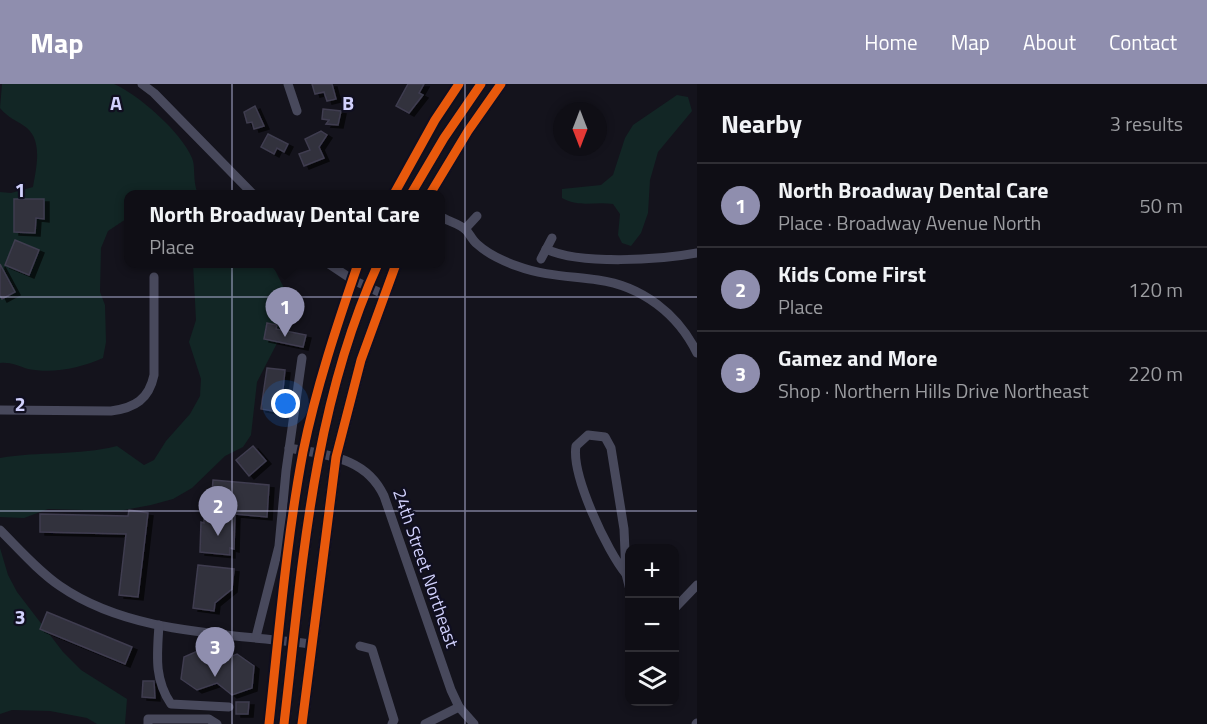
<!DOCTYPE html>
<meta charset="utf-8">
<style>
:root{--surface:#0f0e15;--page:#1d1c22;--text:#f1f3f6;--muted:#9b9ca0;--line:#2f2e34;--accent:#8f8eae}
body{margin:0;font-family:"Titillium Web",sans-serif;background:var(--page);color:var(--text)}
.controls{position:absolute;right:18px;bottom:18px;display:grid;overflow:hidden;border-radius:12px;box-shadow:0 3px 9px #0003}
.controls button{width:54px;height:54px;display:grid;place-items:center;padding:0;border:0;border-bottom:2px solid var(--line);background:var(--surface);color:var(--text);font:30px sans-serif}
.compass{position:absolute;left:553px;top:18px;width:54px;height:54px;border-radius:50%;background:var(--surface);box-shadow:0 3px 9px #0003;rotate:180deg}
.you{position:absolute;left:286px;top:320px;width:21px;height:21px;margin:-15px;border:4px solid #fff;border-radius:50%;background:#1a73e8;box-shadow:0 0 0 9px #1a73e833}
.badge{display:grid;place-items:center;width:39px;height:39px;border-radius:50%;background:var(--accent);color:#fff;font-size:20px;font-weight:700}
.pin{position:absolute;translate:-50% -50px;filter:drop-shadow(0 2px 3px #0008)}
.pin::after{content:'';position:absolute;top:32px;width:21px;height:18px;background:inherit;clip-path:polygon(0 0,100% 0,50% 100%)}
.popup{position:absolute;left:124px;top:106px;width:321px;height:78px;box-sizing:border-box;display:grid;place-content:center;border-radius:12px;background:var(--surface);filter:drop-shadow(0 2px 4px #0005);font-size:20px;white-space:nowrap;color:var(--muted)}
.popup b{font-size:22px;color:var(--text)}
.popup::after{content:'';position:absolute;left:50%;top:100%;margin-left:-12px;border:12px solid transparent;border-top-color:var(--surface)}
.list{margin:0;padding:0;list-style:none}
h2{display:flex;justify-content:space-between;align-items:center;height:78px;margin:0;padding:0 24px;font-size:26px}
h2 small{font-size:20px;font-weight:400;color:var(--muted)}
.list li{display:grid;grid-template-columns:39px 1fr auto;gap:18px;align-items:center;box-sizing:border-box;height:84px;padding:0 24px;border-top:2px solid var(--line)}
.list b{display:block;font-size:22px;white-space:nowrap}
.list p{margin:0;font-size:20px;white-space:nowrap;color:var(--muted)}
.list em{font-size:20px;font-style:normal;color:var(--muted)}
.icon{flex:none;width:33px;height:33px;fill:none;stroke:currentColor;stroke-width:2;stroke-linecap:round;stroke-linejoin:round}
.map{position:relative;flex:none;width:697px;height:640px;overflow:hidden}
header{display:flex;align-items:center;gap:36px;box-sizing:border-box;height:84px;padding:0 30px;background:var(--accent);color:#fff}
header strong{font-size:28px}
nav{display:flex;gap:33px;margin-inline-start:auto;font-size:21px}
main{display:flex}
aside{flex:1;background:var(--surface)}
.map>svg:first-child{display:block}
.green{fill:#122625}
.building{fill:#31303e;stroke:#3f3d4f;stroke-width:1.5;filter:url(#shadow)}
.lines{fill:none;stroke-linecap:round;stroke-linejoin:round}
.minor{stroke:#48495c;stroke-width:9}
.major{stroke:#5b546e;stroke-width:12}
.cycleway-casing{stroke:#100f20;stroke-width:13}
.cycleway{stroke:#e8590c;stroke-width:9}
.grid{fill:none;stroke:#d1d1fc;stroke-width:1.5;stroke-opacity:0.55}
.labels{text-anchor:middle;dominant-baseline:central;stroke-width:4.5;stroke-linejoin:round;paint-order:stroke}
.street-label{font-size:18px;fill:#d1d1fc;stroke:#100f20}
.grid-label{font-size:20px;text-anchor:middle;font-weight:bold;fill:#d1d1fc;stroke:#100f20;stroke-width:4.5;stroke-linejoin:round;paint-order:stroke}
</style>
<header>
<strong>Map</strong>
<nav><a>Home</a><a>Map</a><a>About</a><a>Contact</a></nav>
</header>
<main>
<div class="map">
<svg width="697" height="640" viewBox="0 0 697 640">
<defs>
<filter id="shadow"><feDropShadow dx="5" dy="3" stdDeviation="0" flood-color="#0009"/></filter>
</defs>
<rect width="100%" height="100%" fill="#14131c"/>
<g class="green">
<path d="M2,0H114C139,11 181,48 192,74C196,83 192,96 198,110H129V133L108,147L101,164L100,208L105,221L106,258L103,274C80,284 54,290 28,285C18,282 11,278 0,279V108L11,109L33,103C36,85 43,58 27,44C18,37 8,34 0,24Z"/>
<path d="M677,11L688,13L692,27L658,68L650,96L648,129L641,149L631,162L622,159L618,151L620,130L613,120C595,117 579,124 562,114V105L601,101L613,91L625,54L633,41Z"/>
<path d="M193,180H272L291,218L290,234L257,298L251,351L243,363L225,372L192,404L173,415L151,421L119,427L48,425L24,434L0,433V374C39,367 78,372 117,362L144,381L154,376L166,357L190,330L200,312L201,295L189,258L196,236Z"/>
<path d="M0,464L8,491L17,508L63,568L81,586L127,615L125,640H97L87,634L50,627L12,626L0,630Z"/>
</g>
<g class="building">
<path d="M312,0H332L336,15L327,17L324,8L315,10Z"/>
<path d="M408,0H424L419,9L423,11L409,29L396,22Z"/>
<path d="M255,22L264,42L254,45L252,38L247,39L244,28Z"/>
<path d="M323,25L341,27L338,41L326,40L329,36L322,35Z"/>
<path d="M321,47L327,51L319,63L324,74L304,82L299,70L310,66L305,55Z"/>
<path d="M268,50L288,60L284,68L277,64L274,70L261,63Z"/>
<path d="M14,115H44V135L36,134L35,149L14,148Z"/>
<path d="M15,156L39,166L29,191L5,181Z"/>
<path d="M0,180L15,208L2,215L0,211Z"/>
<path d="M267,239L277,241L276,245L306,251L303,263L264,255Z"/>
<path d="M267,284L285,286L282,315H280L278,328L261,325Z"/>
<path d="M253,362L266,377L249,392L236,376Z"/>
<path d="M213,396L269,401L267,433L235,430L234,465L230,464V471L200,468L201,438L204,439V432L210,433Z"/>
<path d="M129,426L148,429L138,513L119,511L126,450L40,448V430L128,432Z"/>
<path d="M198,481L234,485L232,505L215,519L214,527L193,524Z"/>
<path d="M47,528L132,563L125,580L40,545Z"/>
<path d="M202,565L219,577L237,570L254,582L252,604L232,611L217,599L197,606L181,595L184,573Z"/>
<path d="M143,597H154L155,614L142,613Z"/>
<path d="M236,618H249L248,630H236Z"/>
</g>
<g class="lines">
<g class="minor">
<path d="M142,0L154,9L253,110"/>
<path d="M288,0L297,27"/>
<path d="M441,133C448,137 460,140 466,146C470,150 472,156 477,160C488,170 503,177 517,182C544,192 570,192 598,196C642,202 678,230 697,269"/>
<path d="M465,145L477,132"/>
<path d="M546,165C579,181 661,176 697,169"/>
<path d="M541,175L552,154"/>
<path d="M329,180L353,196L383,210"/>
<path d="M0,326L111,327C135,324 149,315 154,291V193"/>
<path d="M588,351L605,353L611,364L624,445L626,490C607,467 571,391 576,362Z"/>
<path d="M289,364C327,371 366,373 384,412L451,606L459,623L474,640"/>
<path d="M0,446C19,465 38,487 60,502C131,551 228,549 311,560"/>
<path d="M626,490L630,506"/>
<path d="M674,525L697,501"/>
<path d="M159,541C157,571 154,595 171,620L229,623"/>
<path d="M256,553L279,462L286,387L302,274"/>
<path d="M360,562L372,565L394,636L392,640"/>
<path d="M148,640V635H209L217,640"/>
<path d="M425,640L459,623"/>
<path d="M696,640L697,639"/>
</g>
<g class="major">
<path d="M411,110L444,54L481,0"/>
<path d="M430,110L468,47L501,0"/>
<path d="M284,640C302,485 312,324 378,180"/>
<path d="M302,640L336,373L361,276L396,180"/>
</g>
<defs>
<g id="cycleway">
<path d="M394,110L435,36L459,0"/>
<path d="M411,110L444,54L481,0"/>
<path d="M430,110L468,47L501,0"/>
<path d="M269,640C279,549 286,458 303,368C316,304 337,241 358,180"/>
<path d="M284,640C302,485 312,324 378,180"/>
<path d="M302,640L336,373L361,276L396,180"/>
</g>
</defs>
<use href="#cycleway" class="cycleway-casing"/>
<use href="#cycleway" class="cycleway"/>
</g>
<path class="grid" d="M232,0V640M465,0V640M0,213H697M0,427H697"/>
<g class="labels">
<g class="street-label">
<text transform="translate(426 484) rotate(71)">24th Street Northeast</text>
</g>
</g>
<g class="grid-label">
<text x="116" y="26">A</text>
<text x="348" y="26">B</text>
<text x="20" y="113">1</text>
<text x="20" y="327">2</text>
<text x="20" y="540">3</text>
</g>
</svg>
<div class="controls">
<button>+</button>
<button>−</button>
<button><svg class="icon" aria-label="layers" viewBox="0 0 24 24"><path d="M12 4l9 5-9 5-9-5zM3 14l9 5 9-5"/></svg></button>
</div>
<svg class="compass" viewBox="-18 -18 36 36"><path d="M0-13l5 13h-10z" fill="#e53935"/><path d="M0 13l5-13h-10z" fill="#9b9ca0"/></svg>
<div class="you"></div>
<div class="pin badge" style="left:285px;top:253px">1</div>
<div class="popup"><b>North Broadway Dental Care</b>Place</div>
<div class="pin badge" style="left:218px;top:452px">2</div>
<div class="pin badge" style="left:215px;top:593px">3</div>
</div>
<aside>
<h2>Nearby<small>3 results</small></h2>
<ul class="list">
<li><span class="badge">1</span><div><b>North Broadway Dental Care</b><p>Place · Broadway Avenue North</p></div><em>50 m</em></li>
<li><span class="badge">2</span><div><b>Kids Come First</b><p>Place</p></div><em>120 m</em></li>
<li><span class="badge">3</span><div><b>Gamez and More</b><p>Shop · Northern Hills Drive Northeast</p></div><em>220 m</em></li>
</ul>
</aside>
</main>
